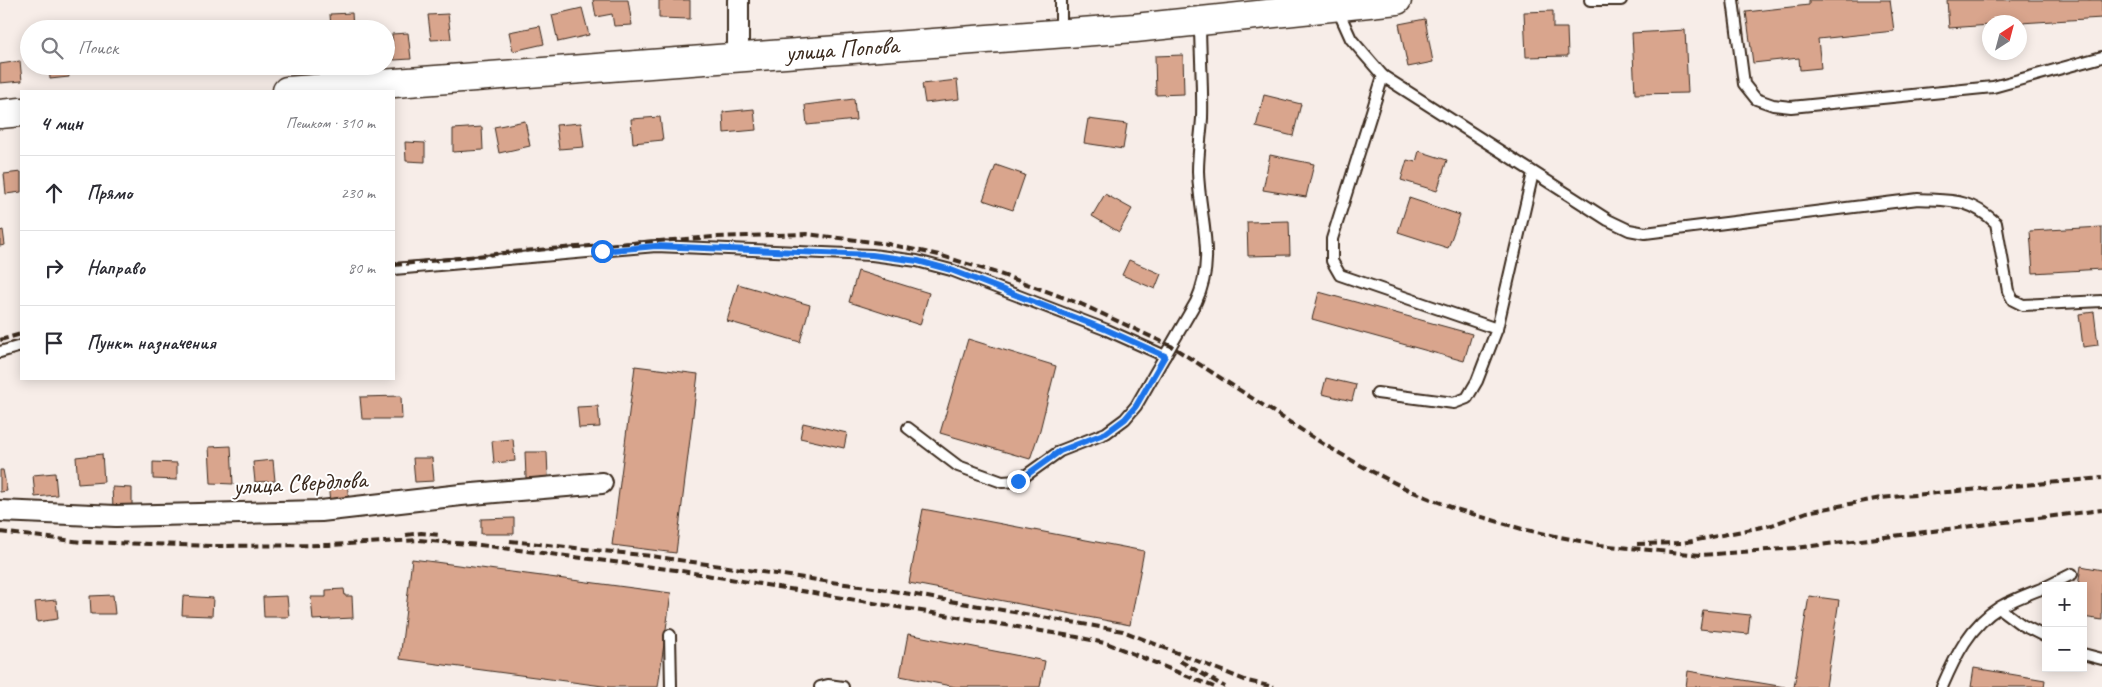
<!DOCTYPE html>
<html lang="ru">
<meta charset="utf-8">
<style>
:root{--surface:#fff;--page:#f7f7f7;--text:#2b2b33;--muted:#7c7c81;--line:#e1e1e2}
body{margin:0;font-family:Caveat,sans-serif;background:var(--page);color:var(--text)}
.controls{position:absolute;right:15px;bottom:15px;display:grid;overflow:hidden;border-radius:0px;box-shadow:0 2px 12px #0003}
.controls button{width:45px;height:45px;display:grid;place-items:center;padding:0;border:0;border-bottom:1px solid var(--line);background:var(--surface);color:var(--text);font:25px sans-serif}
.compass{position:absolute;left:1982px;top:15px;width:45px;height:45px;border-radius:50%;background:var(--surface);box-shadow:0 2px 12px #0003;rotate:36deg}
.stop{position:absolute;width:15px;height:15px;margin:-11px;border:4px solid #1a73e8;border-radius:50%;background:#fff}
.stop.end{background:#1a73e8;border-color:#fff;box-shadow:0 1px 5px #0008}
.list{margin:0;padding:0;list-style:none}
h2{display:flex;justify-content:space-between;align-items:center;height:65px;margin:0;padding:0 20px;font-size:21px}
h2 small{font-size:16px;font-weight:400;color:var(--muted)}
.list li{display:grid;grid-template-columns:32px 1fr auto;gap:15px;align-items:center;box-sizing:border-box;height:75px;padding:0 20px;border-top:1px solid var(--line)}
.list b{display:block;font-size:19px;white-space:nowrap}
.list em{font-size:16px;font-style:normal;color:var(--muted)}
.icon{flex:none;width:28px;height:28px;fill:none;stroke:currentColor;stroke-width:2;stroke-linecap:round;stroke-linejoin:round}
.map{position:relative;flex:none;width:2102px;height:687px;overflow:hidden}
.search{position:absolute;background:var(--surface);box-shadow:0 2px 12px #0003;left:20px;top:20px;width:375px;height:55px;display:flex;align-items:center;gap:12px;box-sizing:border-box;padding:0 18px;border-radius:28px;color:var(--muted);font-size:19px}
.panel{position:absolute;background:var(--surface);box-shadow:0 2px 12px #0003;left:20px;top:90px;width:375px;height:290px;border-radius:0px}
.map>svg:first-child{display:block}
.building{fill:#d9a58d;stroke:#3b2a1e}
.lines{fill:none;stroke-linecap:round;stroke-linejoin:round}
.lane-casing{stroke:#3b2a1e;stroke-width:14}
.street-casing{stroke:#3b2a1e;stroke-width:24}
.secondary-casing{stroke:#3b2a1e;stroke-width:31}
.lane{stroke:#fff;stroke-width:10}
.street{stroke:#fff;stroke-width:20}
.secondary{stroke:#fff;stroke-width:28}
.rail{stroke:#3b2a1e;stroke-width:4;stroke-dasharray:8 4;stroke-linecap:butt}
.route{stroke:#1a73e8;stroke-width:6}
.labels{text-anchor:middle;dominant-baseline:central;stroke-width:4;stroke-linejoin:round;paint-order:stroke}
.street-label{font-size:25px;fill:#3b2a1e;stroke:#fff}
</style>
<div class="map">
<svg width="2102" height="687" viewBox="0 0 2102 687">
<rect width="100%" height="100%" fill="#f7ede8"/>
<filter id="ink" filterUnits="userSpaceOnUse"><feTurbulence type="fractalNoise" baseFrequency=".02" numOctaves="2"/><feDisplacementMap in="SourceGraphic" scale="10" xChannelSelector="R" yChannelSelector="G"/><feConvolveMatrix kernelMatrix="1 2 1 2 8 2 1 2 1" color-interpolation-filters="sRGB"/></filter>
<g filter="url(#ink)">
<g class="building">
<path d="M593,0H628L632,25L614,26L612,14L596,17Z"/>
<path d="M659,0H690V19L659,18Z"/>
<path d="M1809,0H1890L1894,31L1818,39L1821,68L1800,70L1799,58L1753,63L1746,12L1809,5Z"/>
<path d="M1947,0H2102V18L2020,23L1990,22V25L1949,28Z"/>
<path d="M582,8L589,35L558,42L552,15Z"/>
<path d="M1553,11V28H1567L1568,56L1526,57L1524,12Z"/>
<path d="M352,13L353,29H331L330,14Z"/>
<path d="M448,14L451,39L431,40L428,15Z"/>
<path d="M1425,19L1433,62L1408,67L1399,24Z"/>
<path d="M540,26L544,44L513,51L509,32Z"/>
<path d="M1685,30L1688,93L1635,94L1632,33Z"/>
<path d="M408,33L411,59L394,60L392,34Z"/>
<path d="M1183,55L1184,94L1156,95L1155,56Z"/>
<path d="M20,61L22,81L0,83V64Z"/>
<path d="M49,66H68L69,77L50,79Z"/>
<path d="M957,80L959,99L925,103L922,84Z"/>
<path d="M1264,95L1301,104L1293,136L1256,127Z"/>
<path d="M854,99L856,120L807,125L805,105Z"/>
<path d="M754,109L756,130L724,133L723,112Z"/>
<path d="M660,117L663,140L633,143L631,119Z"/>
<path d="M1088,119L1127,124L1123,149L1084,143Z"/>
<path d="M525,121L530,146L499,153L494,127Z"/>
<path d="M581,123L584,147L559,149L556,125Z"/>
<path d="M482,127L483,150L453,152V129Z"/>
<path d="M405,142L425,143V162L406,161Z"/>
<path d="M1419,151L1447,160L1437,191L1401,180L1407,160L1416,162Z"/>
<path d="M1270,155L1314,164L1306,197L1263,190Z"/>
<path d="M996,165L1025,175L1013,210L983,200Z"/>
<path d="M21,172V192L6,194L4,174Z"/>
<path d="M1105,194L1132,209L1119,232L1092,216Z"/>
<path d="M1409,198L1460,215L1448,248L1398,232Z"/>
<path d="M1289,221L1290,255L1248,256L1247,222Z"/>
<path d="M2102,227V269L2033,273L2030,231Z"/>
<path d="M3,230L5,245L0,246V231Z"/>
<path d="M1129,260L1161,274L1155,289L1122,275Z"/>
<path d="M858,271L929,293L920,325L849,302Z"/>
<path d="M738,284L810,305L800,342L727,321Z"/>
<path d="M1319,292L1472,334L1464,361L1312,319Z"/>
<path d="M2094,312L2098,345L2083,347L2079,314Z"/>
<path d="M968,339L1056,366L1040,430L1030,459L940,433Z"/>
<path d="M635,366L698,374L676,553L612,545Z"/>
<path d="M1326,378L1356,385L1352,401L1322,394Z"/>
<path d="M401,396L402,419H362L360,397Z"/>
<path d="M598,406L600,427L579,428L577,407Z"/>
<path d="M803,423L847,433L844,448L800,438Z"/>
<path d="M513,439L515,461L494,463L492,441Z"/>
<path d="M231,446L233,484L211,483L209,447Z"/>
<path d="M525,452H547L548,477L526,478Z"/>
<path d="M102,454L104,482L78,484L76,457Z"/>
<path d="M413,458H432L434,481L415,482Z"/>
<path d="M273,460L275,481L255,482L253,462Z"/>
<path d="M153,462L177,463V480L153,479Z"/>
<path d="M0,470H3L7,491L0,492Z"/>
<path d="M55,473L57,495L35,497L33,475Z"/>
<path d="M347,481L349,503L330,504L328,482Z"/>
<path d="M112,487L132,488V508H113Z"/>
<path d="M923,509L1144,551L1130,625L909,583Z"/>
<path d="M514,518V534H481V519Z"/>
<path d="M412,559L671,593L658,687H610L400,659Z"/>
<path d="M2081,566L2102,570V620L2083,617V586H2078Z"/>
<path d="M344,589L345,596H352L353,618L313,620L311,597H326V590Z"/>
<path d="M113,595L115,614H91L90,596Z"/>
<path d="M183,596L213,598L212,616L182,615Z"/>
<path d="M287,596L289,617H264L263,597Z"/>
<path d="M1809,596L1839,600L1826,687H1794Z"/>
<path d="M56,600L58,619L37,622L35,602Z"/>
<path d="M1703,610L1750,615L1748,634L1700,629Z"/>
<path d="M908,634L1045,661L1040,687H956L900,676Z"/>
<path d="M1974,668L2045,680L2044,687H1971Z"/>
<path d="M1688,671L1785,687H1686Z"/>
</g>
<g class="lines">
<defs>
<g id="lane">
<path d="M1061,0V31"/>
<path d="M1590,0H1621"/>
<path d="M1733,0L1744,84L1756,99L1773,105L1791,107L1993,87L2102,57"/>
<path d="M1337,8L1351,39L1383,76L1608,220L1629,230L1645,233L1918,199C1953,201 1969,198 1996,223L2008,291L2013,300L2023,305L2102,301"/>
<path d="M394,269L656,246L872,255L917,261L951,270L1107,330L1165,356"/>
<path d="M1497,329L1533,173"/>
<path d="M0,352L21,346"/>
<path d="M1377,393L1454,403L1467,398L1477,381L1497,329L1340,275L1332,261V239L1383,76"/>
<path d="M908,428L958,466L1002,482L1018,481L1060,451L1106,433L1125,419L1136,406L1196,302C1217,257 1199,218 1198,171C1198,153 1201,135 1202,118C1203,86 1200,54 1200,22"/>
<path d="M2048,586L2072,574"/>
<path d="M1999,608L2022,625L2046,637"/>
<path d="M670,635L671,687"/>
<path d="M2083,654L2102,659"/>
<path d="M820,687L828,685L843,687"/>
<path d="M1942,687C1955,657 1970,625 2000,607C2014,599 2031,593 2046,587"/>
</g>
<g id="street">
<path d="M738,0V56"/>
<path d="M0,511L116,516L321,511L461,495L602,483"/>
</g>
<g id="secondary">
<path d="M287,91L1135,28L1397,0"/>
<path d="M0,114L21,112"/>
</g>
</defs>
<use href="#lane" class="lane-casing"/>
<use href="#street" class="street-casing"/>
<use href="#secondary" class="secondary-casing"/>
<use href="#lane" class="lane"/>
<use href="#street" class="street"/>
<use href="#secondary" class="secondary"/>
<g class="rail">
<path d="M394,265L523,251L714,237L807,234L888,244L939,255L1000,274L1081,304L1171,346L1325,445L1369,470L1411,491L1456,509L1522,529L1599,545L1701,555L1796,548L2102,510"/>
<path d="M0,340L21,334"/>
<path d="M0,532L82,542L213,546L329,545L419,540L480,545L676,570L1077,637L1109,644L1214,687"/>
<path d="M406,535L421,533L440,535"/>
<path d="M510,541L651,556L887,590L1123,631L1247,681L1274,687"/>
<path d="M1637,544L1682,543L1772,525L1807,512L1881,498L2102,478"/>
<path d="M1180,661L1225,687"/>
</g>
</g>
</g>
<g class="lines" filter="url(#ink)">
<path class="route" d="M602,251L656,246L872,255L918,261L951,270L1107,330L1165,356L1136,406L1125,419L1106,433L1060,451L1018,481"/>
</g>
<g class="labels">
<g class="street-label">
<text transform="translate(842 49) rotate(-4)">улица Попова</text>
<text transform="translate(300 483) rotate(-3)">улица Свердлова</text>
</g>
</g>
</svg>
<div class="controls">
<button>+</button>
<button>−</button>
</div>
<svg class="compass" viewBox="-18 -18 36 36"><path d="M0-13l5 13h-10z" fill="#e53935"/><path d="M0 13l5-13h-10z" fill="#7c7c81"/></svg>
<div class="stop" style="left:602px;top:251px"></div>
<div class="stop end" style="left:1018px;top:481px"></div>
<div class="search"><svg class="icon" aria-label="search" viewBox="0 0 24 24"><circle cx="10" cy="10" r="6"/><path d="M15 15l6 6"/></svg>Поиск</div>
<section class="panel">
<h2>4 мин<small>Пешком · 310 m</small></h2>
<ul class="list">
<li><svg class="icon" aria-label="ahead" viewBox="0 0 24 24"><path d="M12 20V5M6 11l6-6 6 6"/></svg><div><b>Прямо</b></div><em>230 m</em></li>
<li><svg class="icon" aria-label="right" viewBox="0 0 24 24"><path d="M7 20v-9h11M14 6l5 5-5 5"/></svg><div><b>Направо</b></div><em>80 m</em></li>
<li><svg class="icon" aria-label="arrive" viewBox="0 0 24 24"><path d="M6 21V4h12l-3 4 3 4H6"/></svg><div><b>Пункт назначения</b></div></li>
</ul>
</section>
</div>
